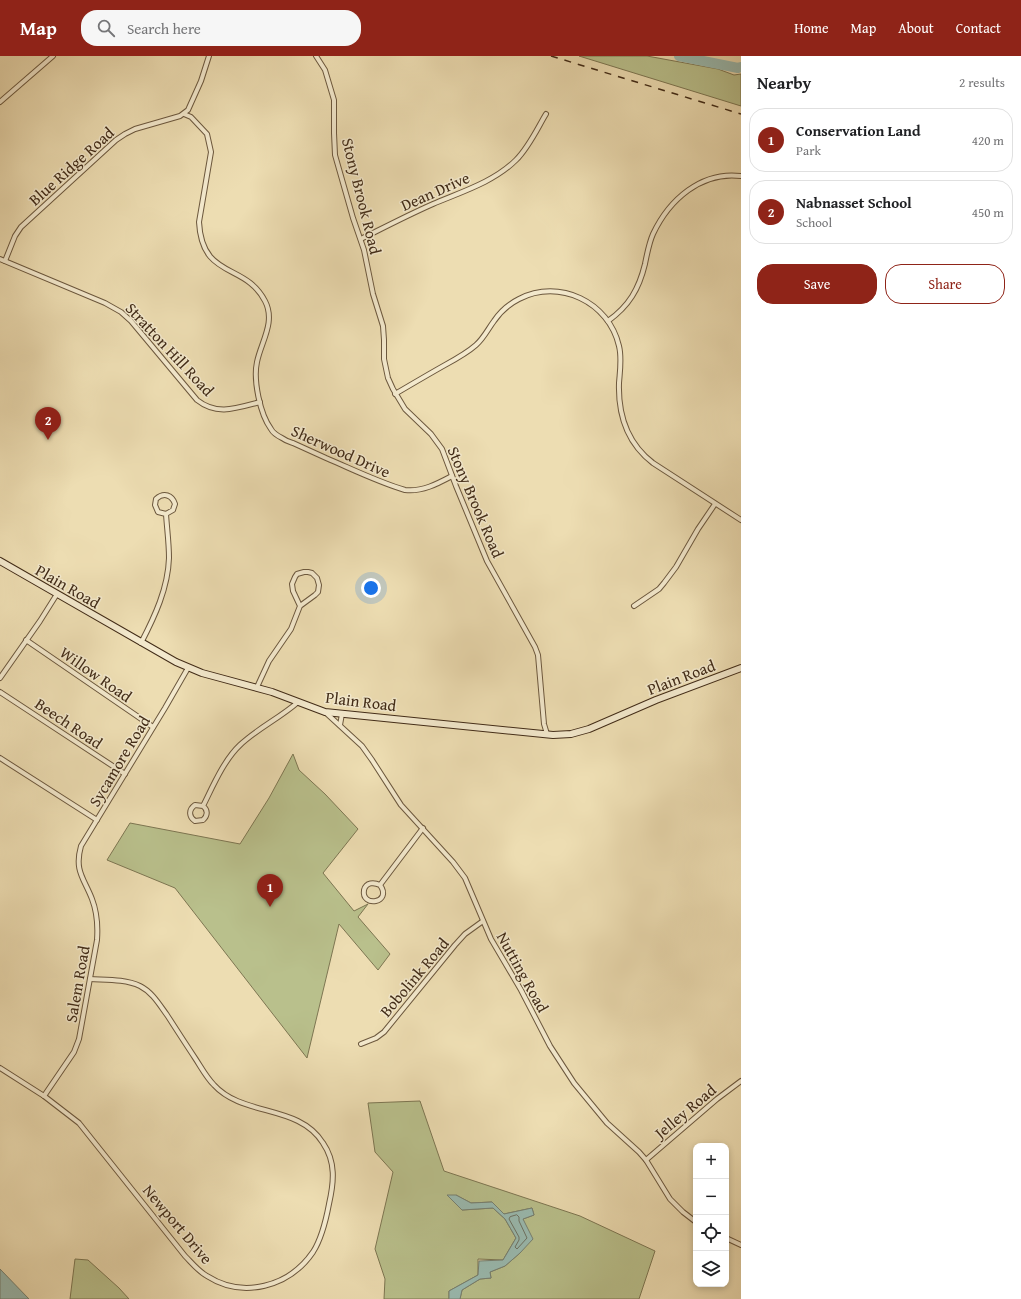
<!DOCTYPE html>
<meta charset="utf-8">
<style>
:root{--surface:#fff;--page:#f6f6f6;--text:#202124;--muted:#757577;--line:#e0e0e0;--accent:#8f2418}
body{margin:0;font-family:"Gentium Book Plus",serif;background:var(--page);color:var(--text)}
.controls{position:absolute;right:12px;bottom:12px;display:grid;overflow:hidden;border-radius:8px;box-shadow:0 2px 6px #0003}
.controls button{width:36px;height:36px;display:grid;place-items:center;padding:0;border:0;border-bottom:1px solid var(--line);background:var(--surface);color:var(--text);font:20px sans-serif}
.you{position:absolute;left:371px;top:532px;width:14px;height:14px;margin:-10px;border:3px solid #fff;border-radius:50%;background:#1a73e8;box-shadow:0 0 0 6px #1a73e833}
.badge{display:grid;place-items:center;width:26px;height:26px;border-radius:50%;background:var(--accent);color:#fff;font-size:13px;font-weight:700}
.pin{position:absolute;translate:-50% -33px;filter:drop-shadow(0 1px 2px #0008)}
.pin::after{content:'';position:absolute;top:21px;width:14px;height:12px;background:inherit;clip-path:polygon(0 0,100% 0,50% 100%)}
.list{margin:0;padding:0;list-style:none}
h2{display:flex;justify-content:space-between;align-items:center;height:52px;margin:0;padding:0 16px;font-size:17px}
h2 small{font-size:13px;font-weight:400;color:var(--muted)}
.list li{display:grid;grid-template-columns:26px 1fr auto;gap:12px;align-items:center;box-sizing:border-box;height:64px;margin:0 8px 8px;padding:0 8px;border:1px solid var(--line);border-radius:16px}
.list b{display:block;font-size:15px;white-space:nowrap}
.list p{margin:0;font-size:13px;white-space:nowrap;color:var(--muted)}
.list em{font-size:13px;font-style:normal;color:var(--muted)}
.actions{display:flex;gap:8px;padding:12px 16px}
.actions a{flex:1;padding:9px 0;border:1px solid var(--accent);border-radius:16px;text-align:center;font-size:14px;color:var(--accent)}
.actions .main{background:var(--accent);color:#fff}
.icon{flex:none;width:22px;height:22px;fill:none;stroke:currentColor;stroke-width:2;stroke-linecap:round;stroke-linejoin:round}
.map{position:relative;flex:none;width:741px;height:1243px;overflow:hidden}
header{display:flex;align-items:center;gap:24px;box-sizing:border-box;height:56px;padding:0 20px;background:var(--accent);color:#fff}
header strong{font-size:19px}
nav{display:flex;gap:22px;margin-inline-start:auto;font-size:14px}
.search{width:280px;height:36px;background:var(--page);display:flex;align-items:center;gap:10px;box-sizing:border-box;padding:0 14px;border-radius:16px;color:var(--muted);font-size:15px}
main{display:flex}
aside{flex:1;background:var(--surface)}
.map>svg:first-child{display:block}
.green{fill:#b9c08c;stroke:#7d7652}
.water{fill:#9abbb1;stroke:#768173}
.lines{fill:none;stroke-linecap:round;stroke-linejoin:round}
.shore{stroke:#6e7364;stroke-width:1}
.river{stroke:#9abbb1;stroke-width:10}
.minor-casing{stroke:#6c583e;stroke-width:6}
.secondary-casing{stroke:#412b17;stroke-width:8}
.minor{stroke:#f3e9cd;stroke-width:4}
.secondary{stroke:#f3e9cd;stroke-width:6}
.rail{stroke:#412b17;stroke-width:1.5;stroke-dasharray:7 7;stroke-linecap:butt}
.labels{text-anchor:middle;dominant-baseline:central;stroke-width:3;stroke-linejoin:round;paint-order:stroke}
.street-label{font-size:16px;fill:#412b17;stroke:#f3e9cd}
</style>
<header>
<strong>Map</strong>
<div class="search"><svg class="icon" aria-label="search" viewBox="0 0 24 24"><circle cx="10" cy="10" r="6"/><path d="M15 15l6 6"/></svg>Search here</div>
<nav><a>Home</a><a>Map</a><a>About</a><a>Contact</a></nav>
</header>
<main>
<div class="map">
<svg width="741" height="1243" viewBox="0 0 741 1243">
<rect width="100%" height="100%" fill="#edddb2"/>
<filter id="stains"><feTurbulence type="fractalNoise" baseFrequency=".005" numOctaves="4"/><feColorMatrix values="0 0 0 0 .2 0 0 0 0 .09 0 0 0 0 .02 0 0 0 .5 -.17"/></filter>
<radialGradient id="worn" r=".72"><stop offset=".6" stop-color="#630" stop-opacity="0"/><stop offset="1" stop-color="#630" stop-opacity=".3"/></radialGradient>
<g class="green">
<path d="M579,0H647L718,13L734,19L741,18V50Z"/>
<path d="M293,698L299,714L325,738L358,773L323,817L354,855L368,848L358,861L390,898L378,914L339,868L307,1002L175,832L107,804L130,767L240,788L269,742Z"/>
<path d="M420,1045L444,1115L580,1160L655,1195L639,1243H460L462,1234L480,1223L491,1222L490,1216L505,1210L520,1197L523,1163L534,1159L532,1152L504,1158L492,1146L471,1147L456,1139L462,1154L493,1152L505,1163L516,1182L503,1204L478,1203V1219L449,1235V1243H384L385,1223L375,1193L393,1116L375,1096L368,1047Z"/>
<path d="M75,1203L88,1204L119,1232L129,1243H70Z"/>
</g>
<g class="water">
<path d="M447,1139H456L471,1147L492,1146L504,1158L532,1152L534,1159L523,1163L533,1183L520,1197L505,1210L490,1216L491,1222L480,1223L462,1234L460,1243H449V1235L478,1219L479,1205L503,1204L516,1182L505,1163L493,1152L462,1154Z"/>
<path d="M0,1213L29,1243H0Z"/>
</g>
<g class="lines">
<path class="shore" d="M517,1159L519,1161V1165L527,1182L517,1193L515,1191L519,1184V1181L509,1163L510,1161Z"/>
<path class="river" d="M679,0L738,12L741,11"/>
<defs>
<g id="minor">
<path d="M316,0L325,14L334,44V77L335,99L353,162L364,194L373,238L383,270L384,284V303L388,322L393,333L405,353L431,378L442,393L456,430L487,505L535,591L538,599L544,668L547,678"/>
<path d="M0,46L53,0"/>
<path d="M184,58L191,61L207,78L211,96L199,166C202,224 245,206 265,245C276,266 261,286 257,306C253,324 260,358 271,373C273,377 278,380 282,382C286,385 290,386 293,387C304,392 315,397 326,402C352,413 378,426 405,434C422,436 437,428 452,420"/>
<path d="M361,183C385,171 408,159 433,148C461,136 494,126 516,104C529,91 537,73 546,58"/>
<path d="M0,203L105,247L121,256L131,265L197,344C217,360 237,352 260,346"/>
<path d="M5,205L15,180L21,171L116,84L125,78L135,73L180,60L188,54L201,25L209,0"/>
<path d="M608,265C629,250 639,233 645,208C647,198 649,187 653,178C669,144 701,115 741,120"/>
<path d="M395,338C412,328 429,318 445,309C456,303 467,297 476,289C484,282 488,273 494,265C500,256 509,248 519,243C559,222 609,246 619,290C622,302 620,314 619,327C618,358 627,387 653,407L741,464"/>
<path d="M634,550L659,533L664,527L676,511L698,473L715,448"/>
<path d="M26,584L153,671"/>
<path d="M141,587C155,560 168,532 169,502C169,487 167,473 166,458L173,454L175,448C172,439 164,436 156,443L155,449L158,456L166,458"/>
<path d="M0,622L40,565L57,538"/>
<path d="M257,631L269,605L291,573L300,550L315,539L318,536L319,529L317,522L312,517L308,516H304L297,518L295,521L292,528L293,535L300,550"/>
<path d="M0,636L125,718"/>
<path d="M325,656L362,690L372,704L401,749L453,806L465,822L491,883L521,934L550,990L574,1027L607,1067L639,1096L646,1104L670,1143L683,1156L696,1166"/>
<path d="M340,669L342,658"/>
<path d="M0,702L97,764"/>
<path d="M203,750C208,754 208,759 203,764L195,765C189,761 188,754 195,749L203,750C213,730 224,704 240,689C258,672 280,662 298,646"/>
<path d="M380,829C393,847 361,852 364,834C366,826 374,826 380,829L423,772"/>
<path d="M361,988L376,982L384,976L455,889L465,878L483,865"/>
<path d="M0,1012L44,1040L79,1067L185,1200C192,1207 198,1215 207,1220C243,1243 289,1231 313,1196C322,1182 326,1164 329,1148C334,1126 336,1106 323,1087C299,1048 243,1061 214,1029C206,1021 201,1011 195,1002C185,987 176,973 167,959C159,948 152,936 140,930C125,923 106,924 90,923"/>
<path d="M44,1040L74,996L79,983L97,884C98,870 97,856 92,843C84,822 74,815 81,790L165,652L188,612"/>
<path d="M646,1104L717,1043L741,1025"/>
<path d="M726,1182L741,1189"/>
</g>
<path id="secondary" d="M0,505L176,606L202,617L272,636L325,656L553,679L571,678L589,673L656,644L741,612"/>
</defs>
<use href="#minor" class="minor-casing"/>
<use href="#secondary" class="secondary-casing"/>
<use href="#minor" class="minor"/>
<use href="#secondary" class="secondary"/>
<path class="rail" d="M551,0L741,58"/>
</g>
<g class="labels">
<g class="street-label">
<text transform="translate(71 110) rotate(-42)">Blue Ridge Road</text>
<text transform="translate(435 135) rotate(-24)">Dean Drive</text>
<text transform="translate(362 140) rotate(76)">Stony Brook Road</text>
<text transform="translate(170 293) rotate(47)">Stratton Hill Road</text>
<text transform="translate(341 395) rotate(24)">Sherwood Drive</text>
<text transform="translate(476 446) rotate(67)">Stony Brook Road</text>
<text transform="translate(68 530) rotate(30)">Plain Road</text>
<text transform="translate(96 618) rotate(35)">Willow Road</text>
<text transform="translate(681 621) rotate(-21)">Plain Road</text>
<text transform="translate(361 645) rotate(7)">Plain Road</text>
<text transform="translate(69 667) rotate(34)">Beech Road</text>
<text transform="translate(119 705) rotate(-59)">Sycamore Road</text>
<text transform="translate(523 916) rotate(61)">Nutting Road</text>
<text transform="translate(414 921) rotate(-50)">Bobolink Road</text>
<text transform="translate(77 928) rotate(-80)">Salem Road</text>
<text transform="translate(685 1055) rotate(-40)">Jelley Road</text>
<text transform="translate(178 1168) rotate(50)">Newport Drive</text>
</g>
</g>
<rect width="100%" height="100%" filter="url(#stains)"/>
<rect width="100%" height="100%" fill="url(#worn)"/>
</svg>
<div class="controls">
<button>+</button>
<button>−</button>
<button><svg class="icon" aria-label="locate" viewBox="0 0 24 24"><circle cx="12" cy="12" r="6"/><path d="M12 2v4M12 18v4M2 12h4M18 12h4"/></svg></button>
<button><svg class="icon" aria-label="layers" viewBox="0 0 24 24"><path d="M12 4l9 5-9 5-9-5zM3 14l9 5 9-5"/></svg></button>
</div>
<div class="you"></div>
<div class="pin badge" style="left:270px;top:851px">1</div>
<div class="pin badge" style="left:48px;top:384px">2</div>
</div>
<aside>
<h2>Nearby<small>2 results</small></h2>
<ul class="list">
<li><span class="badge">1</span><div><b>Conservation Land</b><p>Park</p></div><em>420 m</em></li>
<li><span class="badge">2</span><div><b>Nabnasset School</b><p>School</p></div><em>450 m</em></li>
</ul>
<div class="actions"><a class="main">Save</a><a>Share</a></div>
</aside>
</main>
